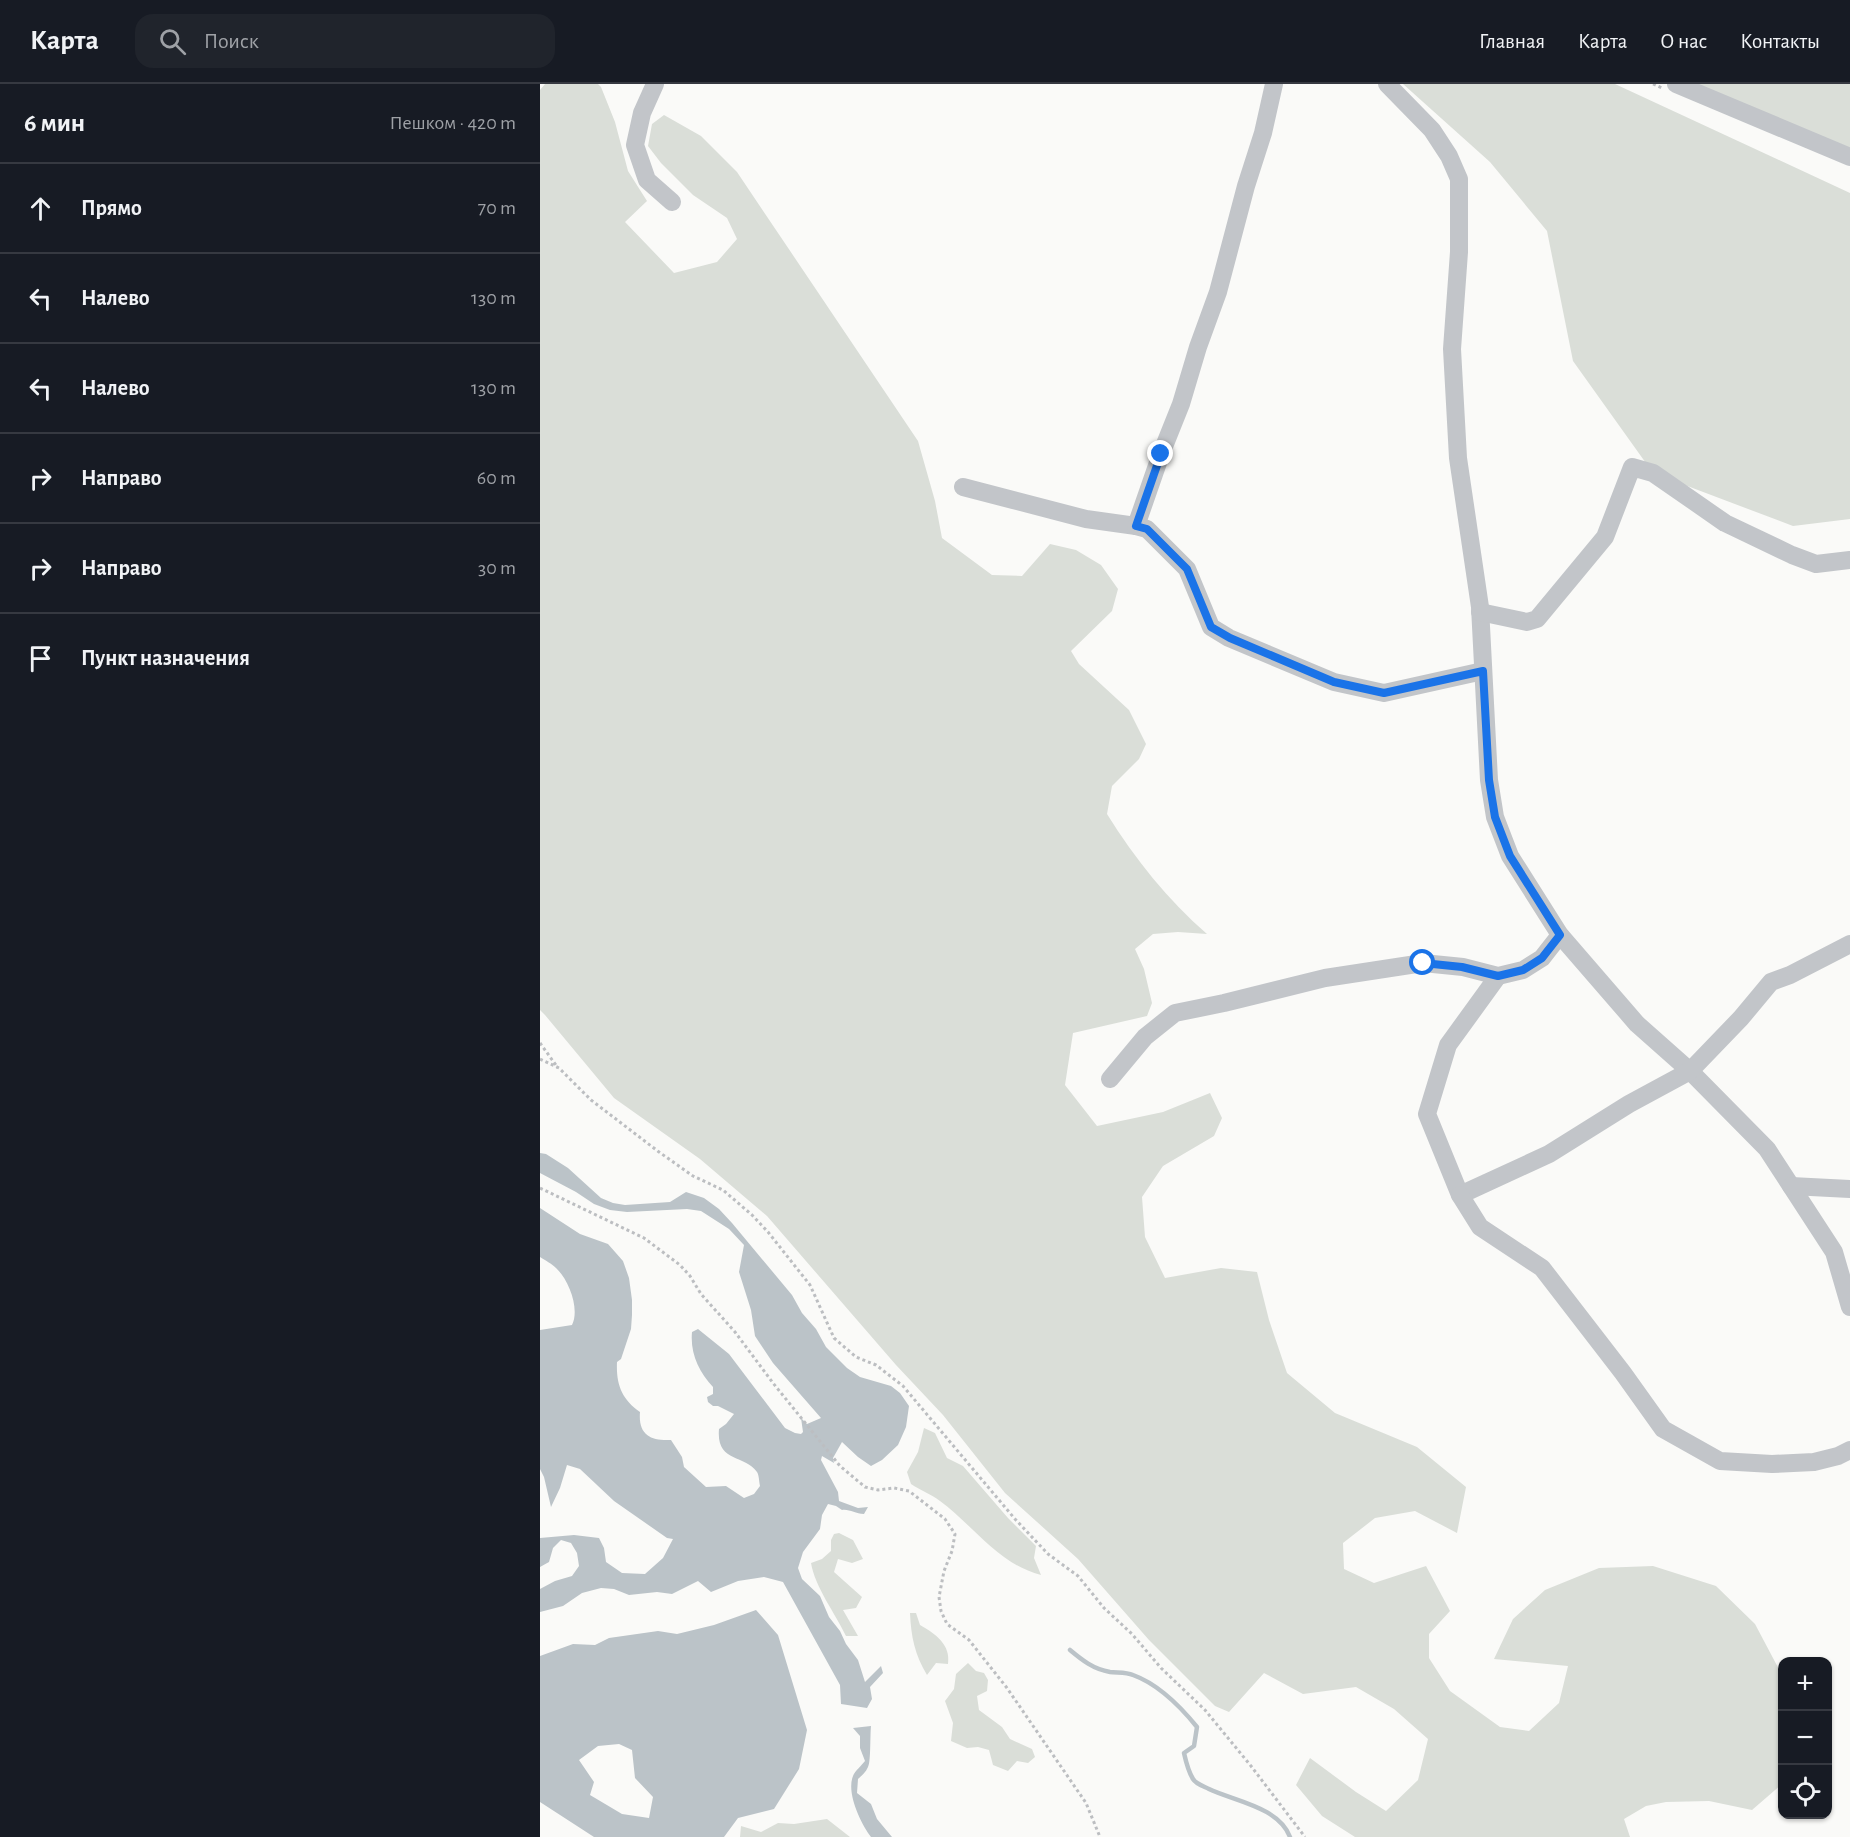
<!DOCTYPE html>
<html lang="ru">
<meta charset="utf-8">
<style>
:root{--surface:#171b24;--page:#20242c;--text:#f1f3f6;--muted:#9ea1a6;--line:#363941}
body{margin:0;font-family:"Alegreya Sans",sans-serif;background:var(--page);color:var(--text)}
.controls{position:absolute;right:18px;bottom:18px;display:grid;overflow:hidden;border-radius:12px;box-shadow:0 2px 4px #0004}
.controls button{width:54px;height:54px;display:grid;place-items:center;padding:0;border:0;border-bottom:2px solid var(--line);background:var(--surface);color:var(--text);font:30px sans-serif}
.stop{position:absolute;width:18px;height:18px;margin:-14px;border:4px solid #1a73e8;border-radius:50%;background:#fff}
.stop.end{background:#1a73e8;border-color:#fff;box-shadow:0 2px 6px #0008}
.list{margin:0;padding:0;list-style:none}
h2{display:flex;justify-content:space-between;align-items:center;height:78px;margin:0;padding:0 24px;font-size:26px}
h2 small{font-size:20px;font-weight:400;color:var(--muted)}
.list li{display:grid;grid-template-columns:39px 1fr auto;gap:18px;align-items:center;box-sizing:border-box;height:90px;padding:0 24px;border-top:2px solid var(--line)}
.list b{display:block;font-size:22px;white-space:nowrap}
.list em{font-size:20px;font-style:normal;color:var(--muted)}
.icon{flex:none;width:33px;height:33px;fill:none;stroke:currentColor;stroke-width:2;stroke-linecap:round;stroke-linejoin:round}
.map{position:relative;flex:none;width:1310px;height:1753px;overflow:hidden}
header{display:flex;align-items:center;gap:36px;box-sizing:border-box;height:84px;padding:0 30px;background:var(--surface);border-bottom:2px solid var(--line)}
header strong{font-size:28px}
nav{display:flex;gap:33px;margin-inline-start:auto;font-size:21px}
.search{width:420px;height:54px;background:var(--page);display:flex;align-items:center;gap:15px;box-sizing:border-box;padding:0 21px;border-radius:18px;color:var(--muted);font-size:22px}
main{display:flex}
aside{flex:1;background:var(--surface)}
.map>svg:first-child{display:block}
.green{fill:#daded8}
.water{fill:#bbc3c8;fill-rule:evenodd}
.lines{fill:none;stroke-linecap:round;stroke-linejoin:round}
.stream{stroke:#bbc3c8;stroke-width:4.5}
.path{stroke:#bcbec1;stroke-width:3;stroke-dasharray:3 3;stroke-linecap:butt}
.minor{stroke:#c2c5c9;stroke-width:18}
.route{stroke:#1a73e8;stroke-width:8}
</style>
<header>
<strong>Карта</strong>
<div class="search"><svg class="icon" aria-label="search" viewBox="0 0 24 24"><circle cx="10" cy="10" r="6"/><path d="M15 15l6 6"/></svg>Поиск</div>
<nav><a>Главная</a><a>Карта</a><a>О нас</a><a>Контакты</a></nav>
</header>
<main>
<aside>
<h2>6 мин<small>Пешком · 420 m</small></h2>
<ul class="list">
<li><svg class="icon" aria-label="ahead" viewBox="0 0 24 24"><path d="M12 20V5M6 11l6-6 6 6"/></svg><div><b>Прямо</b></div><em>70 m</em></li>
<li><svg class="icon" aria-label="left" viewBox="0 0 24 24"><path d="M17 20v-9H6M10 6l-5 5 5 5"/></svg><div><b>Налево</b></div><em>130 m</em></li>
<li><svg class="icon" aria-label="left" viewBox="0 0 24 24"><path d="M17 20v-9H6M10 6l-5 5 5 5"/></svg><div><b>Налево</b></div><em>130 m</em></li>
<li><svg class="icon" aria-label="right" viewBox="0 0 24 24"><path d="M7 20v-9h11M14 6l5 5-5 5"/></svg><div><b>Направо</b></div><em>60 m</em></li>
<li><svg class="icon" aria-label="right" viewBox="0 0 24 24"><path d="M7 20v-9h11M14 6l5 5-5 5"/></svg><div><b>Направо</b></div><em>30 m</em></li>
<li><svg class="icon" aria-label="arrive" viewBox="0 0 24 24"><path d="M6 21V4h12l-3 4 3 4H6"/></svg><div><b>Пункт назначения</b></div></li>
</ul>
</aside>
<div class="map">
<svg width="1310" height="1753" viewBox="0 0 1310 1753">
<rect width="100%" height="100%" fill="#fafaf8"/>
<g class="green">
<path d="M5,0H58L61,3L75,38L88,87L107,117L85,138L134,189L177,178L197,155L187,134L153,111L121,79L108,62L112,40L124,31L161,52L197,88L378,357L395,417L402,454L452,491L482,492L510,460L536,466L561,481L578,505L572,527L531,567L539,580L589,626L606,660L599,675L572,702L567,730C595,775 628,816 667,850L638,848L613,850L595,865L604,885L612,919L607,932L533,949L525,1001L557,1042L623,1028L670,1009L682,1034L674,1052L623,1082L602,1113L605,1153L625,1194L681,1184L717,1188L729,1236L747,1289L795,1329L877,1363L926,1403L917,1449L875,1427L835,1434L803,1459L804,1485L834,1499L886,1482L910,1527L889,1550V1574L910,1607L960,1643L989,1647L1019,1619L1028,1582L954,1575L973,1535L1005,1506L1059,1484L1113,1482L1176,1502L1215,1540L1242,1591V1700L1212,1726L1169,1717L1126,1718L1106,1722L1084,1735L1090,1753H815L782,1732L756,1701L770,1674L816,1708L846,1727L878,1696L888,1655L854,1625L816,1603L763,1610L724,1589L689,1628L675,1622L609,1556L538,1475L465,1409L403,1331L356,1281L227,1132L160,1075L74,1014L5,931L0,926V6Z"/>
<path d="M863,0H1075L1310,109V435L1253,442L1113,389L1033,277L1007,147L950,78Z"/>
<path d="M1136,0H1310V73Z"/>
<path d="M384,1344L395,1349L407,1374L423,1382L468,1434L496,1462L494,1474L501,1491C458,1480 434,1442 400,1417C391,1410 380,1406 371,1400L367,1388L378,1368Z"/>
<path d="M299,1449L313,1456L323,1475L312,1479L298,1475L294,1488L322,1513L316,1524L303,1526L318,1552H306C295,1529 275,1503 271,1479L282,1475L291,1467V1456L294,1450Z"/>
<path d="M370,1529H376L380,1541C396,1550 411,1561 408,1580L396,1579L387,1591C375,1571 371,1553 370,1529Z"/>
<path d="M428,1579L436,1587L444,1589L448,1596L447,1607L437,1612L439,1626L462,1643L470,1655L492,1665L495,1673L488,1679L477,1677L468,1687L453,1681L449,1666L438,1663L427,1664L411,1657L413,1639L405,1617L414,1605L416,1590Z"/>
<path d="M287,1735L310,1753H200L201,1742L221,1748L238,1739L254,1740Z"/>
</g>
<g class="water">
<path d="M0,1069L6,1070L28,1084L61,1114L73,1119L85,1121L130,1118L146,1108L164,1114L179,1125L192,1139L252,1211L262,1229L276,1245L286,1263L307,1284L320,1293L351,1302L360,1309L369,1322L366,1343L358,1361L342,1376L331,1382L318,1373L302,1358L293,1374L294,1379L282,1372L281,1376L298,1408L299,1417L318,1424L328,1423L324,1430C315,1430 310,1425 302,1426L296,1422L288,1420L282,1431L280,1445L263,1468L258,1484L262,1495L280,1512L289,1533L300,1547L306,1560L318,1576L325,1598L341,1582L343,1589L330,1603L332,1615L327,1624L301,1620L300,1601L243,1498L224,1493L198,1497L171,1508L158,1497L132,1510L117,1508L89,1511L74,1505L61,1504L42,1509L23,1522L0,1528V1505L15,1497L32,1492L39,1482L37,1469L31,1459L21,1456L13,1464L9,1478L0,1483V1454L34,1451L59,1454L64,1464L66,1478L82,1489L105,1490L123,1474L133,1455L127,1454L74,1417L40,1385L27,1381L20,1404L11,1423L4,1393L0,1385V1246L32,1241C40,1225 29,1196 16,1184C12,1180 5,1176 0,1173V1124L40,1150L68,1160L83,1177L89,1194L92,1216V1231L91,1245L81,1275L77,1278C76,1301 82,1315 100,1328C98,1351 111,1357 131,1356L142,1373L144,1383L166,1403L186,1402L204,1414L214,1410L220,1402C219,1397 219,1391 217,1388C204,1370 176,1379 179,1345L186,1340L194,1330L178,1322H173L168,1318L167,1313L173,1310V1303C159,1288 150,1270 152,1248L158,1245L189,1270L245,1344L255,1349L261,1350L263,1348L261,1334L267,1340L281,1334L233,1279L215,1252L211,1226L199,1188L204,1161L189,1145L161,1127L147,1125L87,1128L70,1126L54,1120L36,1108L0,1089Z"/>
<path d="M216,1526L238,1551L267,1646L259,1685L234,1725L198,1734L184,1753H54L0,1718V1572L33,1560L55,1561L69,1554L118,1547L137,1550L174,1541ZM79,1660L92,1666L95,1694L113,1713L109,1734L82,1730L50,1711L54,1698L39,1676L58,1662Z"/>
<path d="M331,1642C330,1651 331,1678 328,1683C326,1688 322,1691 318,1695L317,1709L331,1720L337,1735L352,1753H331C321,1740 306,1709 313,1692C315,1687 322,1681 325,1677L320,1664V1652L313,1644Z"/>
</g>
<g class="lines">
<path class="stream" d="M530,1566C542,1576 553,1585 570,1588C577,1589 586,1588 593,1591C618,1600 640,1622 657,1643L654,1662L644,1669C646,1678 648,1687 653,1695C656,1700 663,1702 669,1705C694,1717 739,1723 750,1753"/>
<g class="path">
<path d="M1113,0L1122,4"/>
<path d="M0,959L18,984"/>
<path d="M0,975L19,984L51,1016L119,1068L153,1092L183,1106L212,1131L228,1148L270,1201L294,1254L316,1273L336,1281L363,1302L475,1435L508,1470L538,1492L564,1524L592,1550L621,1584L665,1626L711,1682L765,1753"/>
<path d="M0,1104L104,1154L140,1181L150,1192L161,1210L195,1248L233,1299L300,1382L325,1403L338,1406L354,1404L369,1407L405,1435L415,1450L412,1467L404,1487L399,1513L401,1527L407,1540L429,1556L467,1604L546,1719L560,1753"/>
</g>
<g class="minor">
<path d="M115,0L102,29L95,61L107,96L132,118"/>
<path d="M847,0L892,46L909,72L919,95V168L912,265L918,374L940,523L949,696L955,733L970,772L1020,851L1097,940L1150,987L1227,1065L1294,1168L1310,1223"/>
<path d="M1136,0L1310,73"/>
<path d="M423,403L546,435L596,442L621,370L641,320L658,263L678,208L706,102L723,49L734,0"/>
<path d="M596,442L607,445L647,485L671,543L689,554L794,598L844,609L943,587"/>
<path d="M940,528L987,538L997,535L1065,453L1092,383L1113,389L1185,439L1252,471L1276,480L1310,476"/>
<path d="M958,892L908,961L887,1030L920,1111L1009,1070L1089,1020L1150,987L1201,934L1231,898L1250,891L1310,860"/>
<path d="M570,995L605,953L635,929L684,919L785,894L883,879L923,883L958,892L983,886L1002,874L1020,851"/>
<path d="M1251,1102L1310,1105"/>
<path d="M920,1111L940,1143L1002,1184L1083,1289L1123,1345L1180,1377L1232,1380L1274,1378L1298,1372L1310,1366"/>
</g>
</g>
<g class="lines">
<path class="route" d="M621,370L596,442L607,445L647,485L671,543L690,554L794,598L844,609L943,587L949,696L955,733L970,772L1020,851L1002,874L983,886L958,892L922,883L883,879"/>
</g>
</svg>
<div class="controls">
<button>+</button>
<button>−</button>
<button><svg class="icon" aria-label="locate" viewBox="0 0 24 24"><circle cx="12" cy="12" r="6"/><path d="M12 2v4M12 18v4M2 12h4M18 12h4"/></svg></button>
</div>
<div class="stop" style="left:883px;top:879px"></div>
<div class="stop end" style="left:621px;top:370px"></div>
</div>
</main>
